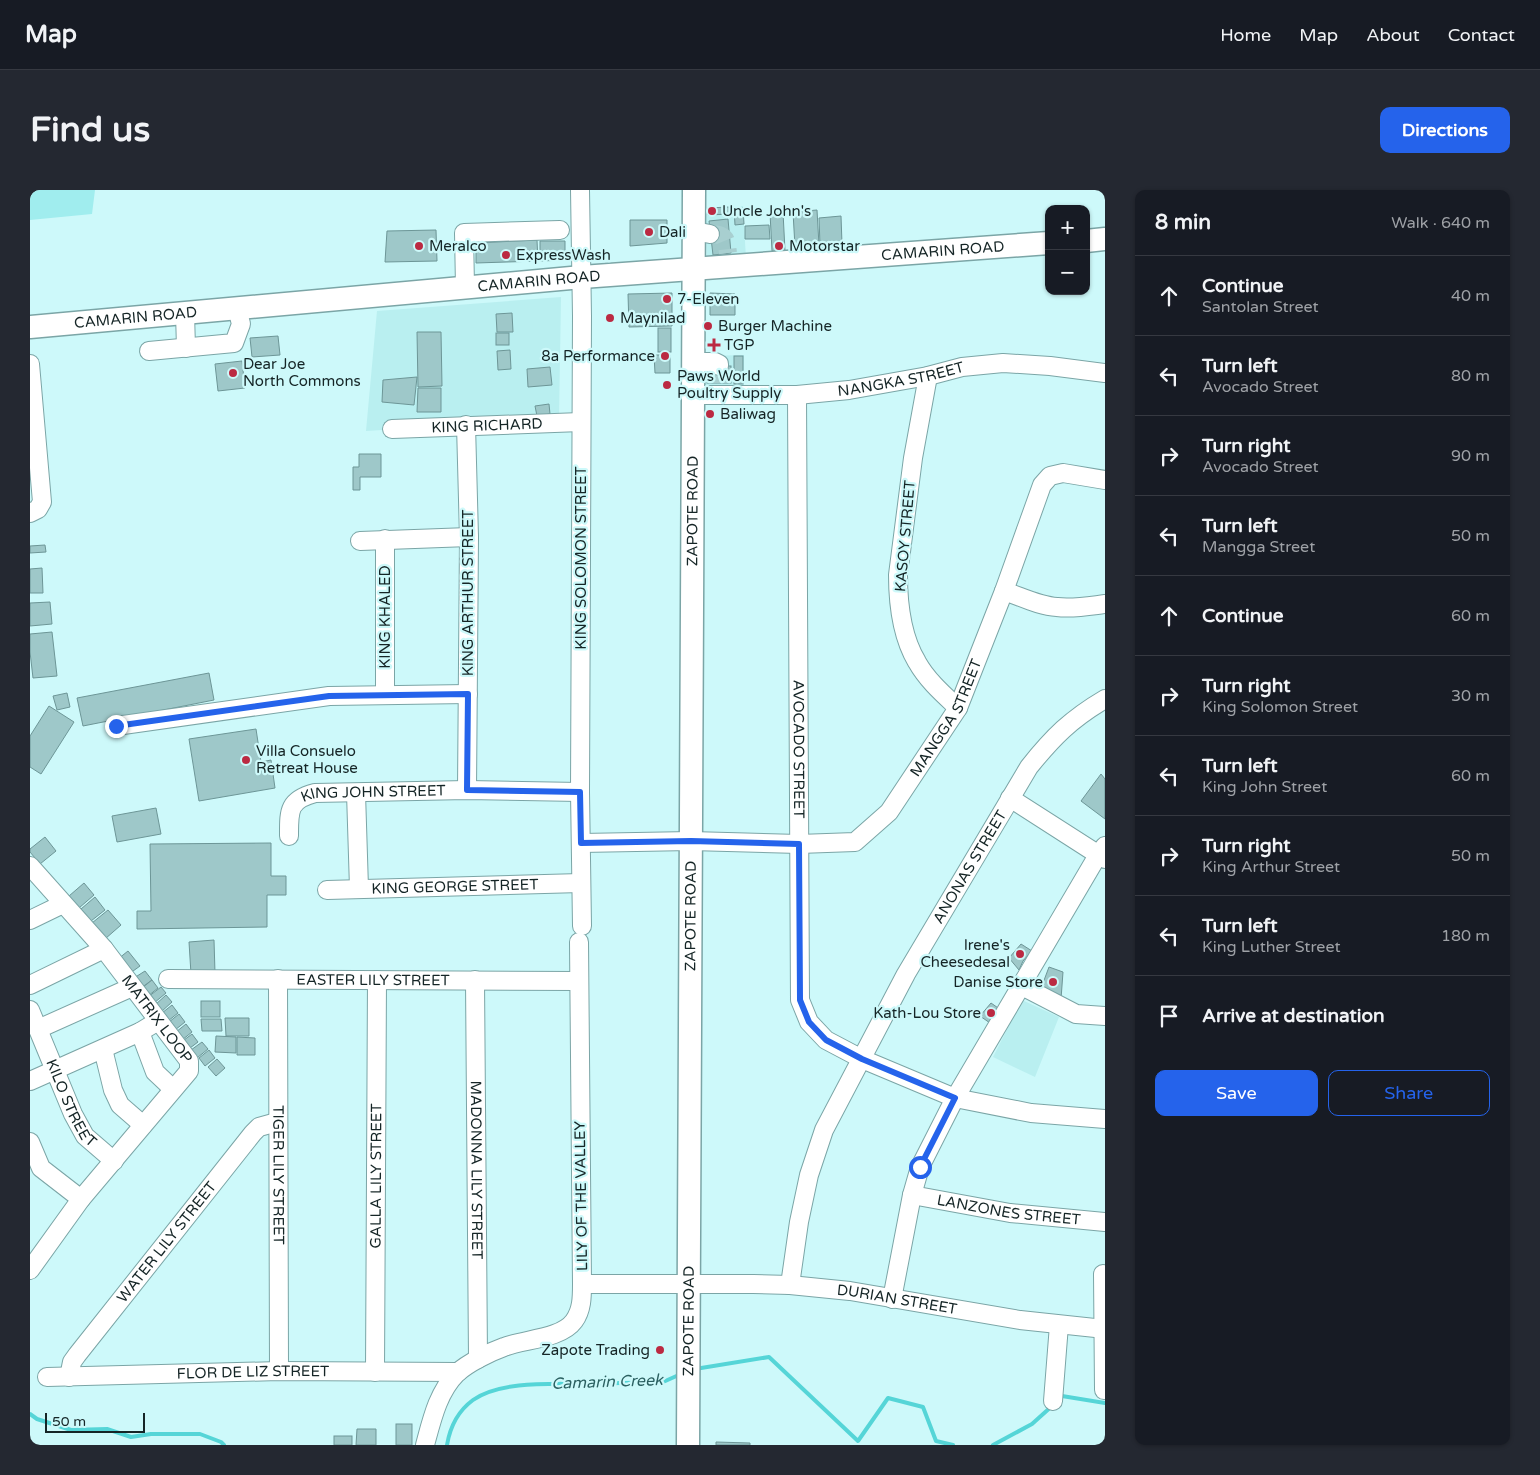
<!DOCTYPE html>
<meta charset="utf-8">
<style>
:root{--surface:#171b24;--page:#242831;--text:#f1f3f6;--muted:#9ea1a6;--line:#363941;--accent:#2563eb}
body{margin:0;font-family:"Varela Round",sans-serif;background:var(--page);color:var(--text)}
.controls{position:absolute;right:15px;top:15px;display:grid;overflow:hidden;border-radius:10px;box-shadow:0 1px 4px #0004}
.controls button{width:45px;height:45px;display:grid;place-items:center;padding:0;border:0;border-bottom:1px solid var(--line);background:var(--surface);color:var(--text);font:25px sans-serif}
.scale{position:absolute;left:15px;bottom:12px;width:100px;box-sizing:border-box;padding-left:5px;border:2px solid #152526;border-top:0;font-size:14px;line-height:18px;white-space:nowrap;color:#152526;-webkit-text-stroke:4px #cdf9fa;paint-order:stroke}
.stop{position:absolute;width:15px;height:15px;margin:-11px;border:4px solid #2563eb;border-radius:50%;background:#fff}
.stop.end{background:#2563eb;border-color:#fff;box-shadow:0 1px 5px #0008}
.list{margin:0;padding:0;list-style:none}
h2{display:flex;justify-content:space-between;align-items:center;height:65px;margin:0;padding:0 20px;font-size:21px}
h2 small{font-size:16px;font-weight:400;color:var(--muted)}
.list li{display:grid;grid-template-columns:32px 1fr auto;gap:15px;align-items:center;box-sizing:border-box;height:80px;padding:0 20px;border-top:1px solid var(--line)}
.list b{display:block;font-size:19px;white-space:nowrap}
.list p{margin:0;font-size:16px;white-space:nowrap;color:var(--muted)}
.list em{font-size:16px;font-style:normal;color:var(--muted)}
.actions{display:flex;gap:10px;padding:15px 20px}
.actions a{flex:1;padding:11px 0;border:1px solid var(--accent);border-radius:10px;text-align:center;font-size:18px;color:var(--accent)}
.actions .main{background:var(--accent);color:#fff}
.icon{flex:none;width:28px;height:28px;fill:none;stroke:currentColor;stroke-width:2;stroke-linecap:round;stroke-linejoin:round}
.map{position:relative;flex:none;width:1075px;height:1255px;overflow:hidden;border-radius:10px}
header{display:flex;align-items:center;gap:30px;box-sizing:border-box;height:70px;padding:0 25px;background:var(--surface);border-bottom:1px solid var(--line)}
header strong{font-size:24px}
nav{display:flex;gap:28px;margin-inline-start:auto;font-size:18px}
.intro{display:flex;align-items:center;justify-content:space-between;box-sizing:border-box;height:120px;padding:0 30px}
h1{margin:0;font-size:35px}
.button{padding:12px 22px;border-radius:10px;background:var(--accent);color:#fff;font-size:18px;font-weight:700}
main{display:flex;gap:30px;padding:0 30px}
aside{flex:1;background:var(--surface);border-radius:10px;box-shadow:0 1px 4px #0004}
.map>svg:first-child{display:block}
.built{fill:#b9eff0}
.green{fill:#a0edee}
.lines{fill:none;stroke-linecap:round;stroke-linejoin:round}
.stream{stroke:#55d5d7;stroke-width:4}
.building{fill:#9ec8c9;stroke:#6d9697}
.minor-tunnel{stroke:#a8cfd0;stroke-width:18;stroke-dasharray:18 9;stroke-linecap:butt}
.minor-casing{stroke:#7ba5a6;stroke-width:20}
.major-casing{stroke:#7ba5a6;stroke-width:25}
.minor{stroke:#fff;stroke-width:18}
.major{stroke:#fff;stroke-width:22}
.route{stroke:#2563eb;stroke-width:6}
.poi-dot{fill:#bb2a42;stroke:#cdf9fa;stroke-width:2}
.labels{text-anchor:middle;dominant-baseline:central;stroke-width:4.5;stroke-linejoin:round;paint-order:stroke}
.poi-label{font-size:15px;fill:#152526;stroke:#cdf9fa;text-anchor:start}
.street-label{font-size:15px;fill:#152526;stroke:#cdf9fa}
.water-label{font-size:16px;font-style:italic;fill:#2b6061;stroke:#cdf9fa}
</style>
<header>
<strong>Map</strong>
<nav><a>Home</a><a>Map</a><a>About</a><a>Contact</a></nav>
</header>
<div class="intro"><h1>Find us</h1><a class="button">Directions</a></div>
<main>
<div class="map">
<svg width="1075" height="1255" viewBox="0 0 1075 1255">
<rect width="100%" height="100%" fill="#cdf9fa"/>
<g class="built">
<path d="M713,16L716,69L677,71L675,18Z"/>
<path d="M531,107L529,229L336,241L347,121Z"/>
<path d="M714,165V199L675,200L674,166Z"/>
<path d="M992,810L1029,827L1005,887L963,867Z"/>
</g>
<path class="green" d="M0,0H65L62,24L0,30Z"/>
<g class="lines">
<g class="stream">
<path d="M665,1179L739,1167L828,1251L858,1208L893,1217L906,1251L923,1255"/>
<path d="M1029,1209L1032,1206L1075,1213"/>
<path d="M0,1224L7,1229L41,1240L77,1239L101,1247L121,1244H170L191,1252L194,1255"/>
<path d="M417,1255C420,1237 428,1221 443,1210C470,1191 520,1194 552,1194C579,1193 606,1193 633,1192L651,1184"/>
<path d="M963,1255L1002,1234L1022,1216"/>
</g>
</g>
<g class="building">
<path d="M699,17L700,24L678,25V18Z"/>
<path d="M704,18H713L714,34L705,35Z"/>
<path d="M787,20L789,55L765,57L763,22Z"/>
<path d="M753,22L755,61H742L740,23Z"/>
<path d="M811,26L812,54L790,55L789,28Z"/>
<path d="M698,29L701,63L683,65L679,31Z"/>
<path d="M600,30H637V53L600,56Z"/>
<path d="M739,35L740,49H715V36Z"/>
<path d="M406,40L407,71L355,72L357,41Z"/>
<path d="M507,50L508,71L446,73V53Z"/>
<path d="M510,51H535V70L510,71Z"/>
<path d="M642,103V136L599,137L598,104Z"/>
<path d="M680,103L705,104V125H680Z"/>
<path d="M482,123L483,142H467L466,124Z"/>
<rect x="628" y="138" width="13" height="24"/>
<path d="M387,142H411L412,196L388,197Z"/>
<rect x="466" y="143" width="13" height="12"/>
<path d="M248,146L250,165L222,167L220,148Z"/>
<path d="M480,160L481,179L468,180L467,161Z"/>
<path d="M624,165H640V183H625Z"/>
<rect x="704" y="166" width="9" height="28"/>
<path d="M212,171L215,198L188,201L185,174Z"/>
<rect x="677" y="176" width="24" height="17"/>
<path d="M520,177L522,195L498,197L497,179Z"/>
<path d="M387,187L384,215L352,212L353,190Z"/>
<path d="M388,198H411V222H387Z"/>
<path d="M519,214L520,224L507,226L505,216Z"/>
<path d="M329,264H351V287H330V300H323V277H329Z"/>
<path d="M15,355L16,362L0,363V356Z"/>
<path d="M12,378L13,403H0V379Z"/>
<path d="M20,412L22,434L0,436V413Z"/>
<path d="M22,442L27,486L3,488L0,462V444Z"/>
<path d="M179,483L184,510L53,536L47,508Z"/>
<path d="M37,503L40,517L27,520L23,506Z"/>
<path d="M19,516L44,532L11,584L0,577V546Z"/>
<path d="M226,539L231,572L241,570L245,598L169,611L159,549Z"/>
<path d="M1071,584L1075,589V629L1051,611Z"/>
<path d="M126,618L131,644L87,652L82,626Z"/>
<path d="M15,647L26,661L10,674L0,662V659Z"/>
<path d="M241,653V686H256V705H237V737L107,739V721H121L120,654Z"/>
<path d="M54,693L64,705L49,718L39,706Z"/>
<path d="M65,707L75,720L61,731L51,719Z"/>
<path d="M78,720L91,735L75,749L62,733Z"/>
<path d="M184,750L185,783L161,784L159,752Z"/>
<path d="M991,754L1002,761L993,771L989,780L979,768Z"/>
<path d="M98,761L110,776L99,784L88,769Z"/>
<path d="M1019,777L1033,782L1031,809L1010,801Z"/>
<path d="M115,781L122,790L111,798L104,788Z"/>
<path d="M122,790L128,798L118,806L112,798Z"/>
<path d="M131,797L136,803L124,813L118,807Z"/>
<path d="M136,805L142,812L131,822L125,815Z"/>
<rect x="171" y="811" width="19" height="16"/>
<path d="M961,813L971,820L960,833L950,826Z"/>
<path d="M142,815L148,823L138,831L132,823Z"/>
<path d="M149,824L155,832L145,840L139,832Z"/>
<path d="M195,828H219V846H196Z"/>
<path d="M171,829H191L192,841H172Z"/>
<path d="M156,834L162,842L152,850L146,842Z"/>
<path d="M162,844L168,852L160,858L154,850Z"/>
<path d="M186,846L206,847V863L185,862Z"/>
<path d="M207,847L225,848V865H207Z"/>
<path d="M172,852L178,859L167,868L161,860Z"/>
<path d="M179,860L185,868L175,876L169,868Z"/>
<path d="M187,869L195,878L186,886L178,877Z"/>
<rect x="366" y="1234" width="16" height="21"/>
<path d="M327,1239H346V1255H326Z"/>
<rect x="304" y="1246" width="18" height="9"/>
<path d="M686,1252L720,1253V1255H686Z"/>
</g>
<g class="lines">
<g class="minor-tunnel">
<path d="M680,44C697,45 696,48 698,63"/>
<path d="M689,176V193"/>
</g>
<defs>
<g id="minor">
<path d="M550,0L552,126L550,602L552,736"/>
<path d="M664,41L680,44"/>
<path d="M435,97L434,43L530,40"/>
<path d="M155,123L156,158"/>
<path d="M119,161L204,153L211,134L207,118"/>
<path d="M663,172H685L689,174V176"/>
<path d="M0,174L12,312L8,319L0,323"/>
<path d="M898,186L883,268L868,385C868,414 872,447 887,472C897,490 913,504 928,518"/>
<path id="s1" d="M664,205H767L819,200L898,186L932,177L973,173L1020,176L1075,183"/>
<path id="s2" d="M767,205L770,810L779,832L796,850L832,869L925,908L1001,923L1075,929"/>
<path d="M436,235L439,347L437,600"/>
<path id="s3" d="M362,239L551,232"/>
<path d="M355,349V504"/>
<path d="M330,351L439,347"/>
<path d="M974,401C992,407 1009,416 1027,417C1043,419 1059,416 1075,414"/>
<path d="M86,536L299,506L438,504"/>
<path d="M326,603L329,698"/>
<path d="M980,608L1075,669"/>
<path id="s4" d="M259,646C259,621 258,610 285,603L437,600L550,602"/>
<path id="s5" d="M551,653L661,651L769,654L825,652L859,622L928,518L974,401L1012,295L1020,286L1033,283L1075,290"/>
<path id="s6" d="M0,676L74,759L159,871V881L51,1009L0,1080"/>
<path id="s7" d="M297,700L551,693"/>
<path d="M0,730L33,714"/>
<path id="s8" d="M138,789L549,791"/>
<path id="s9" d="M248,789L249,1181"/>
<path id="s10" d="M445,790L448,1169"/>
<path d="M0,795L74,759"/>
<path d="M992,796L1046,824L1075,826"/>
<path id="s11" d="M0,820L43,924L55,946L84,971"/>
<path d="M8,839L102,797"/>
<path d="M110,842L125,882L143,899"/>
<path d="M73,859L83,900L90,915L113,935"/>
<path d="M0,891L110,842L128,831"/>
<path d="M0,952L11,978L51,1009"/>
<path id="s12" d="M882,1005L980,1023L1075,1032"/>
<path d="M1073,1084L1074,1200"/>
<path id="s13" d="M552,1094H723L760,1095L820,1101L990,1130L1075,1139"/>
<path id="s14" d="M760,1095L769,1032L779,985L794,940L876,784L999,577C1023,547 1041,529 1075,509"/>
<path d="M862,1109L882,1005L890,977L925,908L1068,665L1075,656"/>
<path id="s15" d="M345,1182L347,790"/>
<path id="s16" d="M17,1187L249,1181L428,1182"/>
<path id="s17" d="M39,1187L42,1172L47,1165L223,943L229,937L247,932"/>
<path d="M1023,1211L1029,1135"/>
<path d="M395,1255C402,1229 408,1202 427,1183C438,1173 460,1162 474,1157C494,1149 531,1149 544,1131C552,1120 552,1107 552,1094L549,752"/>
</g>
<g id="major">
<path d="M1056,51L1075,49"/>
<path id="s18" d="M0,137L552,87L1019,53"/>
<path id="s19" d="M658,1255L664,0"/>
</g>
</defs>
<use href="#minor" class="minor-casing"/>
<use href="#major" class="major-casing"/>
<use href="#minor" class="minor"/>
<use href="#major" class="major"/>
</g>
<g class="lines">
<path class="route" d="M86,536L299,506L438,504L437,600L550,602L551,653L661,651L769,654L770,810L779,832L796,850L832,869L925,908L890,977"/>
</g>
<g class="poi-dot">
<circle cx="682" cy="21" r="5"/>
<circle cx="619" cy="42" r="5"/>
<circle cx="389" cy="56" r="5"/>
<circle cx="749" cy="56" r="5"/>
<circle cx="476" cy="65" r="5"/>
<circle cx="637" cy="109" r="5"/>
<circle cx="580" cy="128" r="5"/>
<circle cx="678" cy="136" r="5"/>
<path d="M681.5 147.5h5v5h5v5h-5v5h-5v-5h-5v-5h5z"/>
<circle cx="635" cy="166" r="5"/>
<circle cx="203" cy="183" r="5"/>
<circle cx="637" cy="195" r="5"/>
<circle cx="680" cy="224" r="5"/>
<circle cx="216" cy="570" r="5"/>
<circle cx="990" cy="764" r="5"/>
<circle cx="1023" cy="792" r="5"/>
<circle cx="961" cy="823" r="5"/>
<circle cx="630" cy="1160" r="5"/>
</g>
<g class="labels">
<g class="poi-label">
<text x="692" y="21">Uncle John's</text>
<text x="629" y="42">Dali</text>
<text x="399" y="56">Meralco</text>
<text x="759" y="56">Motorstar</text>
<text x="486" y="65">ExpressWash</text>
<text x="647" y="109">7-Eleven</text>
<text x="590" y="128">Maynilad</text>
<text x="688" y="136">Burger Machine</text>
<text x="694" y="155">TGP</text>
<text x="625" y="166" text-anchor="end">8a Performance</text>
<text x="213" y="174">Dear Joe<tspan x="213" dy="17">North Commons</tspan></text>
<text x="647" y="186">Paws World<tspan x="647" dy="17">Poultry Supply</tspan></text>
<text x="690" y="224">Baliwag</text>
<text x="226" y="561">Villa Consuelo<tspan x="226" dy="17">Retreat House</tspan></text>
<text x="980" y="755" text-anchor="end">Irene's<tspan x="980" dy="17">Cheesedesal</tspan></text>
<text x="1013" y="792" text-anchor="end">Danise Store</text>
<text x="951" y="823" text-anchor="end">Kath-Lou Store</text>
<text x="620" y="1160" text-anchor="end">Zapote Trading</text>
</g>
<g class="street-label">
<text stroke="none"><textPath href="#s18" startOffset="916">CAMARIN ROAD</textPath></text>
<text stroke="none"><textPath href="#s18" startOffset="511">CAMARIN ROAD</textPath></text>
<text stroke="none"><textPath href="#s18" startOffset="106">CAMARIN ROAD</textPath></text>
<text stroke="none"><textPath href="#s1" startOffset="208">NANGKA STREET</textPath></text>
<text stroke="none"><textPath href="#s3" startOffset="95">KING RICHARD</textPath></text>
<text stroke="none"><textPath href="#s19" startOffset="934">ZAPOTE ROAD</textPath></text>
<text transform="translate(875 346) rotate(-85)">KASOY STREET</text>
<text transform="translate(551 368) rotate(-90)">KING SOLOMON STREET</text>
<text transform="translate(438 403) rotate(-90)">KING ARTHUR STREET</text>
<text transform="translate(355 427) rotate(-90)">KING KHALED</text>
<text stroke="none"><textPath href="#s5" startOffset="430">MANGGA STREET</textPath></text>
<text stroke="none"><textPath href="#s2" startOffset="354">AVOCADO STREET</textPath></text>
<text stroke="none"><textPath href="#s4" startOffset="115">KING JOHN STREET</textPath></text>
<text stroke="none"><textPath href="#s14" startOffset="460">ANONAS STREET</textPath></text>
<text stroke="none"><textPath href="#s7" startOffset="128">KING GEORGE STREET</textPath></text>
<text stroke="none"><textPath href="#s19" startOffset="529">ZAPOTE ROAD</textPath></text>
<text stroke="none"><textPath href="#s8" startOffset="205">EASTER LILY STREET</textPath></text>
<text stroke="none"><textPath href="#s6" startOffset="199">MATRIX LOOP</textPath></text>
<text stroke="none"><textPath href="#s11" startOffset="102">KILO STREET</textPath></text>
<text stroke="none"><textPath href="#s10" startOffset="190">MADONNA LILY STREET</textPath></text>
<text stroke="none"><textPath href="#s9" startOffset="196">TIGER LILY STREET</textPath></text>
<text stroke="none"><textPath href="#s15" startOffset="196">GALLA LILY STREET</textPath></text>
<text transform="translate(551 1006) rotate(-91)">LILY OF THE VALLEY</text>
<text stroke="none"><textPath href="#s12" startOffset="98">LANZONES STREET</textPath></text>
<text stroke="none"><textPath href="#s17" startOffset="168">WATER LILY STREET</textPath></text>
<text stroke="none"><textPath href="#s13" startOffset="316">DURIAN STREET</textPath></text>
<text stroke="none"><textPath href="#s19" startOffset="124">ZAPOTE ROAD</textPath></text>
<text stroke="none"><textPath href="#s16" startOffset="206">FLOR DE LIZ STREET</textPath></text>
</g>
<g class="water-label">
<text transform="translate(577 1192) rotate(-2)">Camarin Creek</text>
</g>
</g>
</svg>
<div class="controls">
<button>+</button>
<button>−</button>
</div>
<div class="scale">50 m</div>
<div class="stop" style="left:890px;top:977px"></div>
<div class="stop end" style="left:86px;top:536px"></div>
</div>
<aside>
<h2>8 min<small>Walk · 640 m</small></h2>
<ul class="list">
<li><svg class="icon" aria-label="ahead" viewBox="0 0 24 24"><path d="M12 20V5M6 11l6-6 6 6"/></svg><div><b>Continue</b><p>Santolan Street</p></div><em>40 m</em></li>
<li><svg class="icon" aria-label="left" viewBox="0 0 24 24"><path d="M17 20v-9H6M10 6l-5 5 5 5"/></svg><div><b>Turn left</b><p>Avocado Street</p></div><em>80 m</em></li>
<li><svg class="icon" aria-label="right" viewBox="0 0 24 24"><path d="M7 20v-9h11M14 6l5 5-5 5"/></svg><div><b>Turn right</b><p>Avocado Street</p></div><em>90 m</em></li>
<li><svg class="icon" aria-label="left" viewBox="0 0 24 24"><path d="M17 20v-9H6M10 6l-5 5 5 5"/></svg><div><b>Turn left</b><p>Mangga Street</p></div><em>50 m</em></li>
<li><svg class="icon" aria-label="ahead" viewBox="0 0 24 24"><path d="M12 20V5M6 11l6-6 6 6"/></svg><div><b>Continue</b></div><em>60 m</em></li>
<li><svg class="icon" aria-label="right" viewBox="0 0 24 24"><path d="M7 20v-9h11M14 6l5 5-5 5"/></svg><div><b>Turn right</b><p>King Solomon Street</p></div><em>30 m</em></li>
<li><svg class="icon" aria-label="left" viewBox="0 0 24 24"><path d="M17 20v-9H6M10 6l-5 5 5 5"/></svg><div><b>Turn left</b><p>King John Street</p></div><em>60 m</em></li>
<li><svg class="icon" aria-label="right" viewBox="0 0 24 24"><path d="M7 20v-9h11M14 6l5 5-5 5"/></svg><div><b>Turn right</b><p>King Arthur Street</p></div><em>50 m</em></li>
<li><svg class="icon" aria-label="left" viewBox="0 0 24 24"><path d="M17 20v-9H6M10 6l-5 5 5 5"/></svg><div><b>Turn left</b><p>King Luther Street</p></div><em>180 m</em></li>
<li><svg class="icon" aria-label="arrive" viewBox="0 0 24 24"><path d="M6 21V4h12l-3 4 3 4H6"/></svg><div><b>Arrive at destination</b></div></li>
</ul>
<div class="actions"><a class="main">Save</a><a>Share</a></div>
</aside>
</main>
